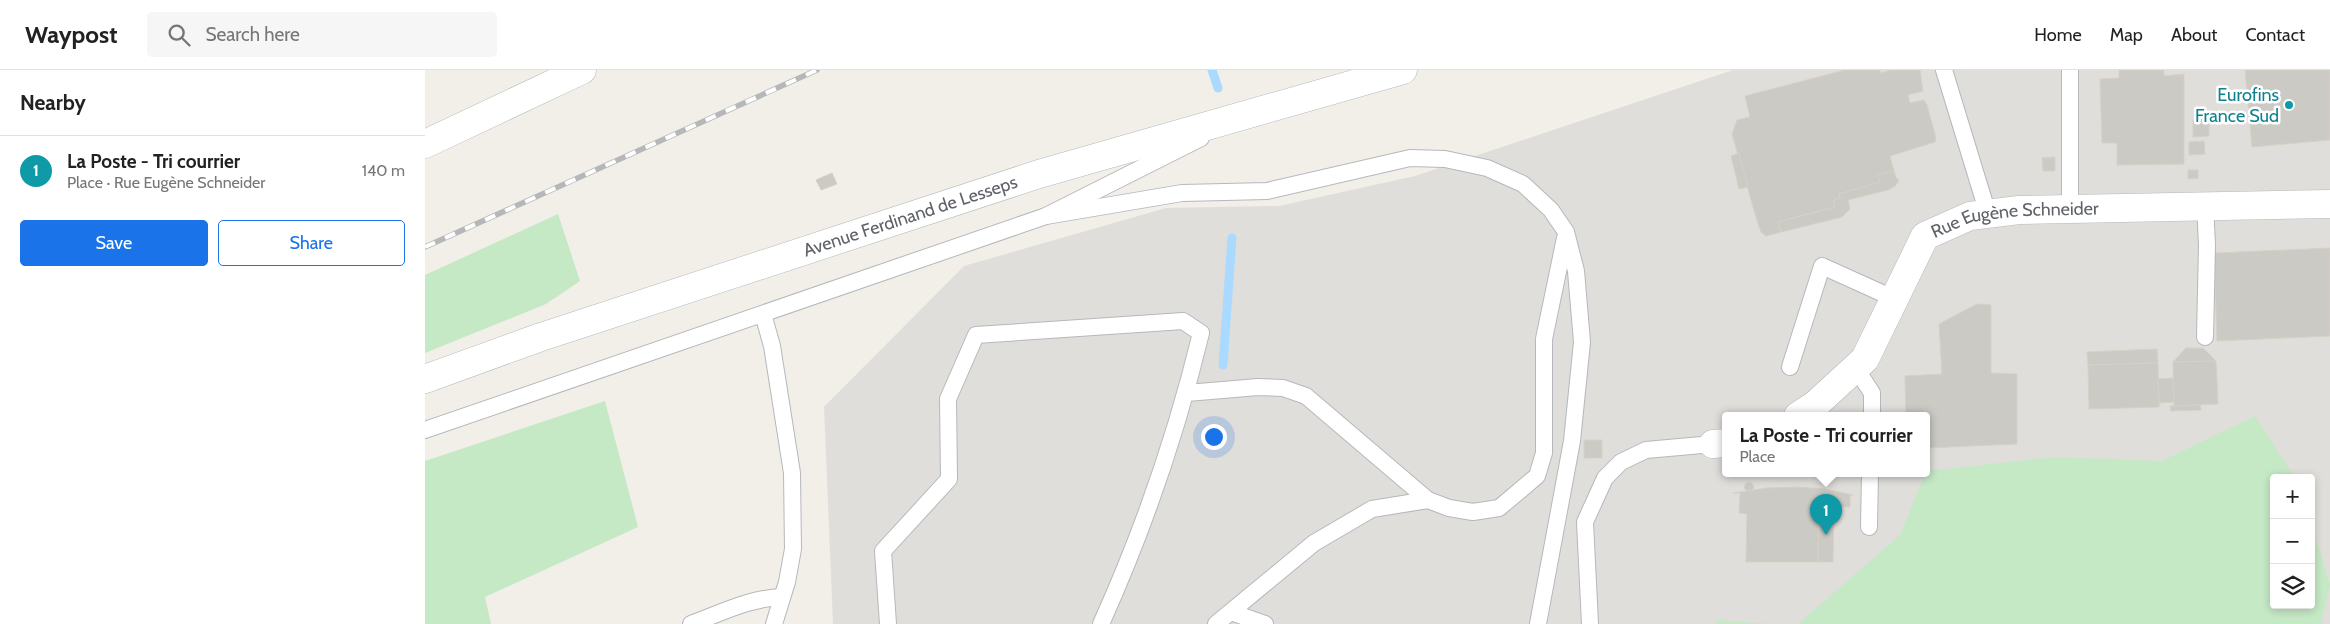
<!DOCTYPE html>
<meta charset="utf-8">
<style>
:root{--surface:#fff;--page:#f6f6f6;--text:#222;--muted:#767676;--line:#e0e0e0;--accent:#1a73e8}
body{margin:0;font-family:Cabin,sans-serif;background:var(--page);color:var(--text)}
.controls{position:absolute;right:15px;bottom:15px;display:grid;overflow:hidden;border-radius:5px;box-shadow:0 2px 8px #0003}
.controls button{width:45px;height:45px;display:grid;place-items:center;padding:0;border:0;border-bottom:1px solid var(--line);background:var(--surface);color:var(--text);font:25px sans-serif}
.you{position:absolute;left:788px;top:366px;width:18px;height:18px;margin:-12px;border:4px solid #fff;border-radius:50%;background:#1a73e8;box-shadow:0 0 0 8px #1a73e833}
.badge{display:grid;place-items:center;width:32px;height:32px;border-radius:50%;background:var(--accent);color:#fff;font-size:16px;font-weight:700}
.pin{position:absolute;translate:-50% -41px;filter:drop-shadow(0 1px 2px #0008)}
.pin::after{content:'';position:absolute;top:26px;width:18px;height:15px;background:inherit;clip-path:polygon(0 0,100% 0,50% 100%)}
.popup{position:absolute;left:1297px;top:342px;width:208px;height:65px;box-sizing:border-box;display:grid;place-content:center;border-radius:5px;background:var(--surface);filter:drop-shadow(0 1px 4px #0005);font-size:16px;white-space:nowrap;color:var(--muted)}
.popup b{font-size:19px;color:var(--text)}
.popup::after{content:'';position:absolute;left:50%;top:100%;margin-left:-10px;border:10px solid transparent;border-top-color:var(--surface)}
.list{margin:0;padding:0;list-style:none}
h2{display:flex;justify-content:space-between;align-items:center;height:65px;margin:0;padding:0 20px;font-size:21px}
h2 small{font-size:16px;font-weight:400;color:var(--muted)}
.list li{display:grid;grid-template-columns:32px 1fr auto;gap:15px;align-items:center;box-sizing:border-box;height:70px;padding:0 20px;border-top:1px solid var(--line)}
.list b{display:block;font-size:19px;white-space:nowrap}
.list p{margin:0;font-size:16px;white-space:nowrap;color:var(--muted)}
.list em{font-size:16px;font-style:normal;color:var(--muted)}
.actions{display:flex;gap:10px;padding:15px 20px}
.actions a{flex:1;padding:11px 0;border:1px solid var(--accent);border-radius:5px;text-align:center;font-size:18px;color:var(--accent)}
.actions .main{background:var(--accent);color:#fff}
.icon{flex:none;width:28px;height:28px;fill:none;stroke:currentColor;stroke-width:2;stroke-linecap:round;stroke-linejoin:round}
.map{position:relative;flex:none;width:1905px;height:554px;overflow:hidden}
header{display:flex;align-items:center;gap:30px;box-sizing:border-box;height:70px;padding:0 25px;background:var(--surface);border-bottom:1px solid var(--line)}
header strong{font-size:24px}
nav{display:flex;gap:28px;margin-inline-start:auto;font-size:18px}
.search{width:350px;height:45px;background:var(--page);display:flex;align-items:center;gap:12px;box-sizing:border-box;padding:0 18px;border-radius:5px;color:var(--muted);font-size:19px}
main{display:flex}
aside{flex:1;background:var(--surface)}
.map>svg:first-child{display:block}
.industrial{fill:#e0deda;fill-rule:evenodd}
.green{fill:#c5e8c5}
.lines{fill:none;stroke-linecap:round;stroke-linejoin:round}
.stream{stroke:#aadaff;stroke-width:9}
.building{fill:#cccac5;stroke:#d6d1c6}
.lane-casing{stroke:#b5b8bc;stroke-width:18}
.street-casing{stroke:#b5b8bc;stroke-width:29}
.secondary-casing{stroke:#b6babf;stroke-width:29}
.lane{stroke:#fff;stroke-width:16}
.street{stroke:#fff;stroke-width:28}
.secondary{stroke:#fff;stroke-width:28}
.rail-casing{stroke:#b6b7b8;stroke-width:5.5}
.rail{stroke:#fff;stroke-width:4;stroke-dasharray:11;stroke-linecap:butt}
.culture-dot{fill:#0f9aa8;stroke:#fff;stroke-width:2}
.labels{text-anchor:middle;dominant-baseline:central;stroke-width:5;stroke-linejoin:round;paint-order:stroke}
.culture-label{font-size:18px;fill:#0d838f;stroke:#fff;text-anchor:end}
.street-label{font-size:18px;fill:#5f6368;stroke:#fff}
</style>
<header>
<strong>Waypost</strong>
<div class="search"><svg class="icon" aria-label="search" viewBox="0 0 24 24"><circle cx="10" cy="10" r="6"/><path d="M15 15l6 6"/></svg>Search here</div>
<nav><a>Home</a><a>Map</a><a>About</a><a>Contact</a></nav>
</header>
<main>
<aside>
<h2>Nearby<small></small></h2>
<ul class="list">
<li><span class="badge" style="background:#0f9aa8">1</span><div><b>La Poste - Tri courrier</b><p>Place · Rue Eugène Schneider</p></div><em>140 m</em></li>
</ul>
<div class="actions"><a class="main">Save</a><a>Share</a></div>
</aside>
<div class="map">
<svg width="1905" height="554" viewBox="0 0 1905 554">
<rect width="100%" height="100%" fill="#f1efe8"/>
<path class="industrial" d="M1308,0H1905V554H408L399,337L539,196L741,138L854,136L990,106ZM1301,346H1501V404H1301ZM1849,408H1886V535H1849Z"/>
<g class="green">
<path d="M133,144L155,211L121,234L0,283V205Z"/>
<path d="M180,331L213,457L60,527L66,554H0V391Z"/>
<path d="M1830,346L1870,408H1849V535H1886V452L1905,514L1896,554H1373L1475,465L1501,401L1629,387L1737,391Z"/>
<path d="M1291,550L1345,554H1292Z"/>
</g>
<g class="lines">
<g class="stream">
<path d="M787,0L793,18"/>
<path d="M798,295L807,168"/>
</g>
</g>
<g class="building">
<path d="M1420,0H1455V3L1466,0H1495L1498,21L1483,25L1485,33L1499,30L1502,35L1511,68L1510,72L1465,86L1469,101L1453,105L1455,112L1414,124L1415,128L1409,130L1410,137L1353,152L1356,162L1341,166L1336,162L1333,154L1307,64L1312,50L1325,47L1320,26Z"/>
<path d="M1694,0H1739V6L1759,4V94L1692,95V73H1677L1675,9L1694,8Z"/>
<path d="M1820,0H1905V70L1827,77Z"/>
<path d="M1784,49V66L1768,67V50Z"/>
<path d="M1779,71L1780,84L1764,85V72Z"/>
<path d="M1314,83L1323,117L1314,119L1306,86Z"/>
<path d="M1630,87V101H1618L1617,88Z"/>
<path d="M1763,100H1773V108L1763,109Z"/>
<path d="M1469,101L1471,108L1474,110L1470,116L1463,120L1423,130L1425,139L1417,147L1356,162L1353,152L1410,137L1409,130L1415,128L1414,124L1455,112L1453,105Z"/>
<path d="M407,103L412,114L396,120L391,110Z"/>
<path d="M1905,178V266L1792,271L1789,183Z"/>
<path d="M1552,234L1566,235V303L1592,304V374L1501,378V346H1481L1480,306L1517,304L1514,254Z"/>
<path d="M1761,278H1778L1791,291L1748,292Z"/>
<path d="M1732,279L1733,293L1663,295L1662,282Z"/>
<path d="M1791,291L1793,334L1749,336L1748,292Z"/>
<path d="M1733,293L1734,337L1664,339L1663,295Z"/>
<path d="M1748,308L1749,332L1734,333L1733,309Z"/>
<path d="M1775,335L1776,340L1746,341L1745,336Z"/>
<rect x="1159" y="370" width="18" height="18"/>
<circle cx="1324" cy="417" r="4.5"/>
<path d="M1372,417L1400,419L1428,425H1425V437L1394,436L1393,492H1321L1322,444L1314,443L1315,423H1308L1342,418Z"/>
<path d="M1394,436L1409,437L1408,492H1393Z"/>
</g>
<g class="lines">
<defs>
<g id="lane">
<path d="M1519,0L1563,144"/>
<path d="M1645,0V139"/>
<path d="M1780,135L1782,175L1780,267"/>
<path d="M621,146L757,123L842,121L985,88L1020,89L1062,98L1098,114L1126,140L1141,162L1151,201L1157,272L1147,371L1113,554"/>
<path d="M338,244L347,276L367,403L368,479L362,512L349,554"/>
<path d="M1365,297L1397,196L1470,229"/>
<path d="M1430,297L1447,323V346"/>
<path d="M762,323L833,317L858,318L881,326L1003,430L1024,438L1048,442L1074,438L1112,406L1119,383V269L1140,168"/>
<path d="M0,360L621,146L776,68"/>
<path d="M1444,457L1445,404"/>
<path d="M806,542L840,554"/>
<path d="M266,554C296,543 325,528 357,527"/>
<path d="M463,554L458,481L524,409L523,329L551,265L758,251L776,263C752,362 718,461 676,554"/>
<path d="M791,554L889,473L947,439L1003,430"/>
<path d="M1165,554L1160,452L1180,408L1196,392L1221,380L1288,374"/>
</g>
<g id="street">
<path d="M0,74L157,0"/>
<path id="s1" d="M1373,346L1390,335L1440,289L1500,166L1545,146L1594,140L1905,134"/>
<path d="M1288,374L1301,373"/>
</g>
<g id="secondary">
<path id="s2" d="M0,309L116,267L614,104L978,0"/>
</g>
</defs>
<use href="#lane" class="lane-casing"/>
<use href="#street" class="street-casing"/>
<use href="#secondary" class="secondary-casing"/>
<use href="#lane" class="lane"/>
<use href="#street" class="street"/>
<use href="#secondary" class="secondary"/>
<defs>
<path id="rail" d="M0,177L392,0"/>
</defs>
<use href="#rail" class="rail-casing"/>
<use href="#rail" class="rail"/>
</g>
<circle class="culture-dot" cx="1864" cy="35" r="5"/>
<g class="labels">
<g class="culture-label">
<text x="1854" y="25">Eurofins<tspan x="1854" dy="21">France Sud</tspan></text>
</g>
<g class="street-label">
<text stroke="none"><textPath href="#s2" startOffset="512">Avenue Ferdinand de Lesseps</textPath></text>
<text stroke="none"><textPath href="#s1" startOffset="318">Rue Eugène Schneider</textPath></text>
</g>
</g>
</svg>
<div class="controls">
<button>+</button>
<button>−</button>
<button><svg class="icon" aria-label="layers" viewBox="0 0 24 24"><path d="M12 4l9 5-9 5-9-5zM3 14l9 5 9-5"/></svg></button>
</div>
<div class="you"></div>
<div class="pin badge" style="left:1401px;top:465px;background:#0f9aa8">1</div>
<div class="popup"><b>La Poste - Tri courrier</b>Place</div>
</div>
</main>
